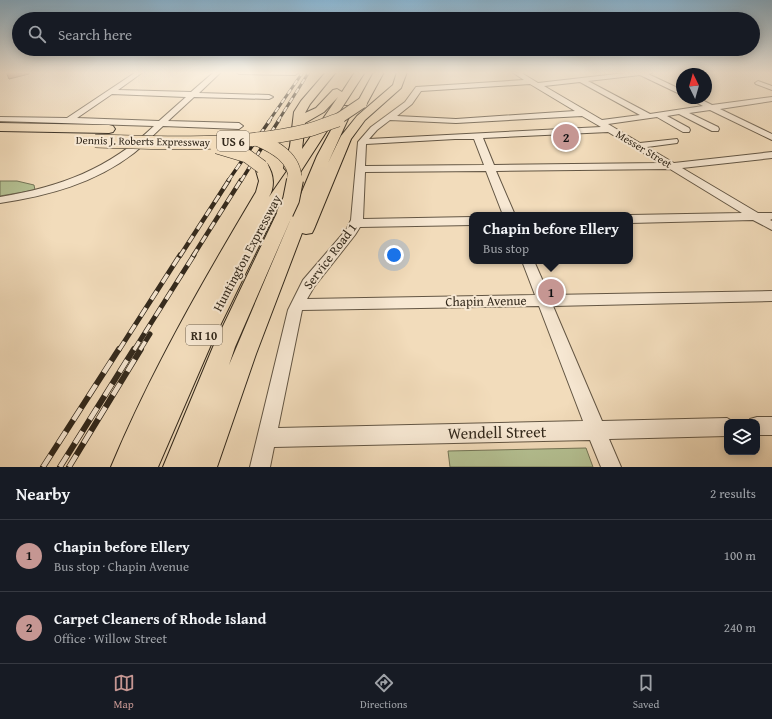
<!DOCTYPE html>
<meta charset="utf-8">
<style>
:root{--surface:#171b24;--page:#20242c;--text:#f1f3f6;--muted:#9ea1a6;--line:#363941;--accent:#c59692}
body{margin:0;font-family:"Gentium Book Plus",serif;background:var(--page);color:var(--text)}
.controls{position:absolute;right:12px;bottom:12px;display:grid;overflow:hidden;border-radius:8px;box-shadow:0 2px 10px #0003}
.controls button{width:36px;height:36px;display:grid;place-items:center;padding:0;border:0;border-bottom:1px solid var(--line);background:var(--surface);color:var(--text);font:20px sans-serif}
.compass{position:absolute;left:676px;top:68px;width:36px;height:36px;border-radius:50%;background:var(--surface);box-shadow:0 2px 10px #0003;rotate:355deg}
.you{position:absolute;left:394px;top:255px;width:14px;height:14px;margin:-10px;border:3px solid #fff;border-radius:50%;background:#1a73e8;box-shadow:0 0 0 6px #1a73e833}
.badge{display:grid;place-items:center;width:26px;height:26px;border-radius:50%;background:var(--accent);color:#111;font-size:13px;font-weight:700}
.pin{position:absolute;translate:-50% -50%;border:2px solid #fff;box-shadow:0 1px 4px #0006}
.popup{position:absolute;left:469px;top:212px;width:164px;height:52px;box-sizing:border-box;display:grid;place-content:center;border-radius:8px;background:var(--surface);filter:drop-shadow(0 1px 3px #0005);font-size:13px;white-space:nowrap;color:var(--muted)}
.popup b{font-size:15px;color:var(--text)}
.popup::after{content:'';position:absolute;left:50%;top:100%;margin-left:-8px;border:8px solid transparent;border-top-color:var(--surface)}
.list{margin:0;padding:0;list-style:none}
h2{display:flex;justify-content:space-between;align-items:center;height:52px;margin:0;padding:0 16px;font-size:17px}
h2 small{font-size:13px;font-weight:400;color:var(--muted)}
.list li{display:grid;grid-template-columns:26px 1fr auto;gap:12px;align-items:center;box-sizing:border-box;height:72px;padding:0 16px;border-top:1px solid var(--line)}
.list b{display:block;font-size:15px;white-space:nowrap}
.list p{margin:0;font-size:13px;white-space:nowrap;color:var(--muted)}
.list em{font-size:13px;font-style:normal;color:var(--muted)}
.icon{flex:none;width:22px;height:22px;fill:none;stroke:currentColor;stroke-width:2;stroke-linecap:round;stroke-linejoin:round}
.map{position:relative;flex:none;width:772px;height:467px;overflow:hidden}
.search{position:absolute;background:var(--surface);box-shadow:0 2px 10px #0003;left:12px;right:12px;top:12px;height:44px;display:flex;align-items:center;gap:10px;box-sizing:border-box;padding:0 14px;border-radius:22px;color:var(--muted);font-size:15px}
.sheet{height:196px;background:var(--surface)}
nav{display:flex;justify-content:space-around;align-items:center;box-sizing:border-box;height:56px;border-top:1px solid var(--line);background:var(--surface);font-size:11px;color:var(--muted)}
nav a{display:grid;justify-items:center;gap:2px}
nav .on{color:var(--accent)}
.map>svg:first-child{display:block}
.green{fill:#b5c294;stroke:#747658}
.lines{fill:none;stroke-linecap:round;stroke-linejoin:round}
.minor-casing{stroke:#635644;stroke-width:2}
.highway-casing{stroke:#33291c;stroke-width:2}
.minor{fill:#f7e8d3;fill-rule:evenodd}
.highway{fill:#f2dcbb;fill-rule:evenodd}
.rail-far4-casing{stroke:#33291c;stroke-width:3}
.rail-far3-casing{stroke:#33291c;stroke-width:3.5}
.rail-far2-casing{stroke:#33291c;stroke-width:4.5}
.rail-far1-casing{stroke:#33291c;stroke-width:5}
.rail-casing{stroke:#33291c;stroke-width:6}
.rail-far4{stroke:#f7e8d3;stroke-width:2;stroke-dasharray:5.5;stroke-linecap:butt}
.rail-far3{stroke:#f7e8d3;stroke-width:2.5;stroke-dasharray:7;stroke-linecap:butt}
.rail-far2{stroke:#f7e8d3;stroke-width:3;stroke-dasharray:8;stroke-linecap:butt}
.rail-far1{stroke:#f7e8d3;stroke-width:3.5;stroke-dasharray:10;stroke-linecap:butt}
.rail{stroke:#f7e8d3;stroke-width:4.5;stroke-dasharray:14;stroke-linecap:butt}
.highway-bridge-far2-casing{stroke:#33291c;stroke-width:12;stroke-linecap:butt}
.highway-bridge-far1-casing{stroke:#33291c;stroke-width:14;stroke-linecap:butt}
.highway-bridge-casing{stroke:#33291c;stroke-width:18;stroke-linecap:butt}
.highway-bridge-far2{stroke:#f2dcbb;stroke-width:10}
.highway-bridge-far1{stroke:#f2dcbb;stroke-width:13}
.highway-bridge{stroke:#f2dcbb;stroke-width:16}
.shaded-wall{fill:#9e6d5f;stroke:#33291c}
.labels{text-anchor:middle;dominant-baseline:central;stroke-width:4;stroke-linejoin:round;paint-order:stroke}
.far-street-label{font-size:11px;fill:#33291c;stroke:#f7e8d3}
.shield{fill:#f7e8d3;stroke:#6e6253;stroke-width:1}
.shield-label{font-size:12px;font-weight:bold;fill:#33291c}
.street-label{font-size:13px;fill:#33291c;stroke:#f7e8d3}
.near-street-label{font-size:16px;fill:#33291c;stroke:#f7e8d3}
</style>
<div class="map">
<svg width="772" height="467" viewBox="0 0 772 467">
<rect width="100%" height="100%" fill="#f2dcbb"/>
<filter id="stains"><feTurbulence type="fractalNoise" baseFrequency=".005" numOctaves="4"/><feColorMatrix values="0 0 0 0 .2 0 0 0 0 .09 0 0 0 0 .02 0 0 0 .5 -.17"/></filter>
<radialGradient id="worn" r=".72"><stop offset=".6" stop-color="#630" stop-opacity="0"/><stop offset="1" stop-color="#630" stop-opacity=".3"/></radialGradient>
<g class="green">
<path d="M0,181H17L34,185L35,190L0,196Z"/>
<path d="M586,448L593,467H450L448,451Z"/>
</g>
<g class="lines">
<defs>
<g id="minor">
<path d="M136,72H143L118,90L191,92L214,72H221L199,93L269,95L273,97L269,99L194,97L168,121L239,123L243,126L239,129L163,126C153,135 144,145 134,153C95,183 48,196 0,203V197C60,187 109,169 154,126L0,121V117L67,118ZM112,94L186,97L159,121L77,118Z"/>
<path d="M236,72H298V73L295,75L239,74Z"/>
<path d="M512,72H520L538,83L634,72H654L648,74L682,90V95L640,75L588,81L650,114L703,106L688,98H698L712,105L772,97V101L720,109L772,134V140L710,110L689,113L718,127L719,129L718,131H712L679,114L667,116L689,128L690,130L689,132H683L657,117L608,124L640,143L677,139L678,141L677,143L647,147L674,163L772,152V158L682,168L758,213H772V219L770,220L772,221V230L753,220L630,223V215L742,213L670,169L496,171L515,215H503L486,171L365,172L363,219L472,217V225L360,227L355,235L314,287L307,299L535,295L522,261H534L549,295L772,291V301L553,306L602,421L727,418L734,422H727V436L609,439L621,467H601L590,440L274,447L270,467H250L288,310L303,280L346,230L351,220L358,142L371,127L405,102L416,87L524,80ZM580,82L640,115L602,120L544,86ZM530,84L575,111L456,119L397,116L412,104L421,91ZM582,116L601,127L369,139L377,130L390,120L456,123ZM608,132L660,163L494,165L483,138ZM455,139H474L484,165L365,166L366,144ZM539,306L583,421L278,428L302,310Z"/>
<path d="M758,81L772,86V90L756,84L755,83Z"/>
<path d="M757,417H772V435H757V422H749L750,419Z"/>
</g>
<g id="highway">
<path d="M326,72H336L310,104L305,113L316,108L333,90L337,89L342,92L355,72H365L279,205L213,340L158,467H111C151,371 203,281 256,192L259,181L255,167L257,164L262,163L267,164C274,174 275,187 269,197L287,171L284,168L290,146L294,112L301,101ZM338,97L302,149L305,123L324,112Z"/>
<path d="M374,72H384L366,105H358L357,103Z"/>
<path d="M397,72H407L401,88L365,120L351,139L314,229L312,233L306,234L302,233L256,354L217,467H163L213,347L277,213L279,210L285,208L291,210L293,213L317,156L344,106H352L353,108L328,163L341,136L357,116L393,85ZM292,216L229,365L235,347Z"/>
<path d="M0,123L109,125L113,126L115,129L113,132L109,133L0,131Z"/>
</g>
</defs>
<use href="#minor" class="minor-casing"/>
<use href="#highway" class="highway-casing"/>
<use href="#minor" class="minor"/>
<use href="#highway" class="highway"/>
<defs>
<g id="rail-far4">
<path d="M269,121L303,72"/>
<path d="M278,121L309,72"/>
</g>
<g id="rail-far3">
<path d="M228,181L270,120"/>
<path d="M241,181L279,120"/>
</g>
<g id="rail-far2">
<path d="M180,256L229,180"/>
<path d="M193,256L241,180"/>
</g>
<g id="rail-far1">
<path d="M119,350L180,255"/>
<path d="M134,350L194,255"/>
<path d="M140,350L150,334"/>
</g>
<g id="rail">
<path d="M43,467L119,349"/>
<path d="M60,467L134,349"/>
<path d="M69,467L141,349"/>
</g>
</defs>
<use href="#rail-far4" class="rail-far4-casing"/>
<use href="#rail-far3" class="rail-far3-casing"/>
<use href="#rail-far2" class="rail-far2-casing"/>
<use href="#rail-far1" class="rail-far1-casing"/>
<use href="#rail" class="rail-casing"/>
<use href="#rail-far4" class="rail-far4"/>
<use href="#rail-far3" class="rail-far3"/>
<use href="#rail-far2" class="rail-far2"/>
<use href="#rail-far1" class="rail-far1"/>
<use href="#rail" class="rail"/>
<defs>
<path id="highway-bridge-far2" d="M335,121L362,103"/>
<g id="highway-bridge-far1">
<path d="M257,139C275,147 296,158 295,181"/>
<path d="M95,141C166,143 240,147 309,130C319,127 329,123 338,120"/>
<path d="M217,147L247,156L262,167"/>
</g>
<path id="highway-bridge" d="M285,213L291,200L295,180"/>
</defs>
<use href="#highway-bridge-far2" class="highway-bridge-far2-casing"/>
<use href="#highway-bridge-far1" class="highway-bridge-far1-casing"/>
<use href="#highway-bridge" class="highway-bridge-casing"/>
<use href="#highway-bridge-far2" class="highway-bridge-far2"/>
<use href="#highway-bridge-far1" class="highway-bridge-far1"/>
<use href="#highway-bridge" class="highway-bridge"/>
</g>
<path class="shaded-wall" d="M6,72H28L29,74L9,79Z"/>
<linearGradient id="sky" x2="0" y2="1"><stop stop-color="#89b6d4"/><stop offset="0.53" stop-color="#f9efe0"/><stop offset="1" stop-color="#f9efe0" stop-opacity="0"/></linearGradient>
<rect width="772" height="137" fill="url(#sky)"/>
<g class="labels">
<g class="far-street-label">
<text transform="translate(143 141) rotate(1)">Dennis J. Roberts Expressway</text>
<text transform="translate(644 149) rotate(31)">Messer Street</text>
</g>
<g class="shield">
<rect x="217" y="131" width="32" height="20" rx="3"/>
<rect x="186" y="325" width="36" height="20" rx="3"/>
</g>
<g class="shield-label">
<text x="233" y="141">US 6</text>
<text x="204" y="335">RI 10</text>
</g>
<g class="street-label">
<text transform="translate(247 253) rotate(-62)">Huntington Expressway</text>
<text transform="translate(330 256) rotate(-53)">Service Road 1</text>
<text transform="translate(486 301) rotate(-1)">Chapin Avenue</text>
</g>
<g class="near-street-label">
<text transform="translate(497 432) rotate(-1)">Wendell Street</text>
</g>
</g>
<rect width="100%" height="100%" filter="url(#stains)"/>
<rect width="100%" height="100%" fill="url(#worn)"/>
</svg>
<div class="controls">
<button><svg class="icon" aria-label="layers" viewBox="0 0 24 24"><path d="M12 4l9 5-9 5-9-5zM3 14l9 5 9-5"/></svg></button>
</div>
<svg class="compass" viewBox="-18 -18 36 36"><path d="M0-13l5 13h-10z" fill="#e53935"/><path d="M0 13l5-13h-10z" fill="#9ea1a6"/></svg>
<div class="you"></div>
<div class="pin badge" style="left:551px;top:292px">1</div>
<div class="popup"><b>Chapin before Ellery</b>Bus stop</div>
<div class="pin badge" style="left:566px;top:137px">2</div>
<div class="search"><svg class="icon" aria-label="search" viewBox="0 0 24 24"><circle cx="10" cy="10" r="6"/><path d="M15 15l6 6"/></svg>Search here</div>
</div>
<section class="sheet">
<h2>Nearby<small>2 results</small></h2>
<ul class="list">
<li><span class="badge">1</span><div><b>Chapin before Ellery</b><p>Bus stop · Chapin Avenue</p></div><em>100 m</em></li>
<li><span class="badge">2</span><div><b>Carpet Cleaners of Rhode Island</b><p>Office · Willow Street</p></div><em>240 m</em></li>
</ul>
</section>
<nav>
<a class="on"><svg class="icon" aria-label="map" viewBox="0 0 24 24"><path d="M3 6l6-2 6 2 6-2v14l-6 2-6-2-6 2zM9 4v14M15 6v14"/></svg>Map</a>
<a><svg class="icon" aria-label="directions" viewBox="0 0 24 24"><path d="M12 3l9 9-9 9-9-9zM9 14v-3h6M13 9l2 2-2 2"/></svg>Directions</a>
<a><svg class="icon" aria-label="saved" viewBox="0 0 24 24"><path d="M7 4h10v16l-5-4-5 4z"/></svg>Saved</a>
</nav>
